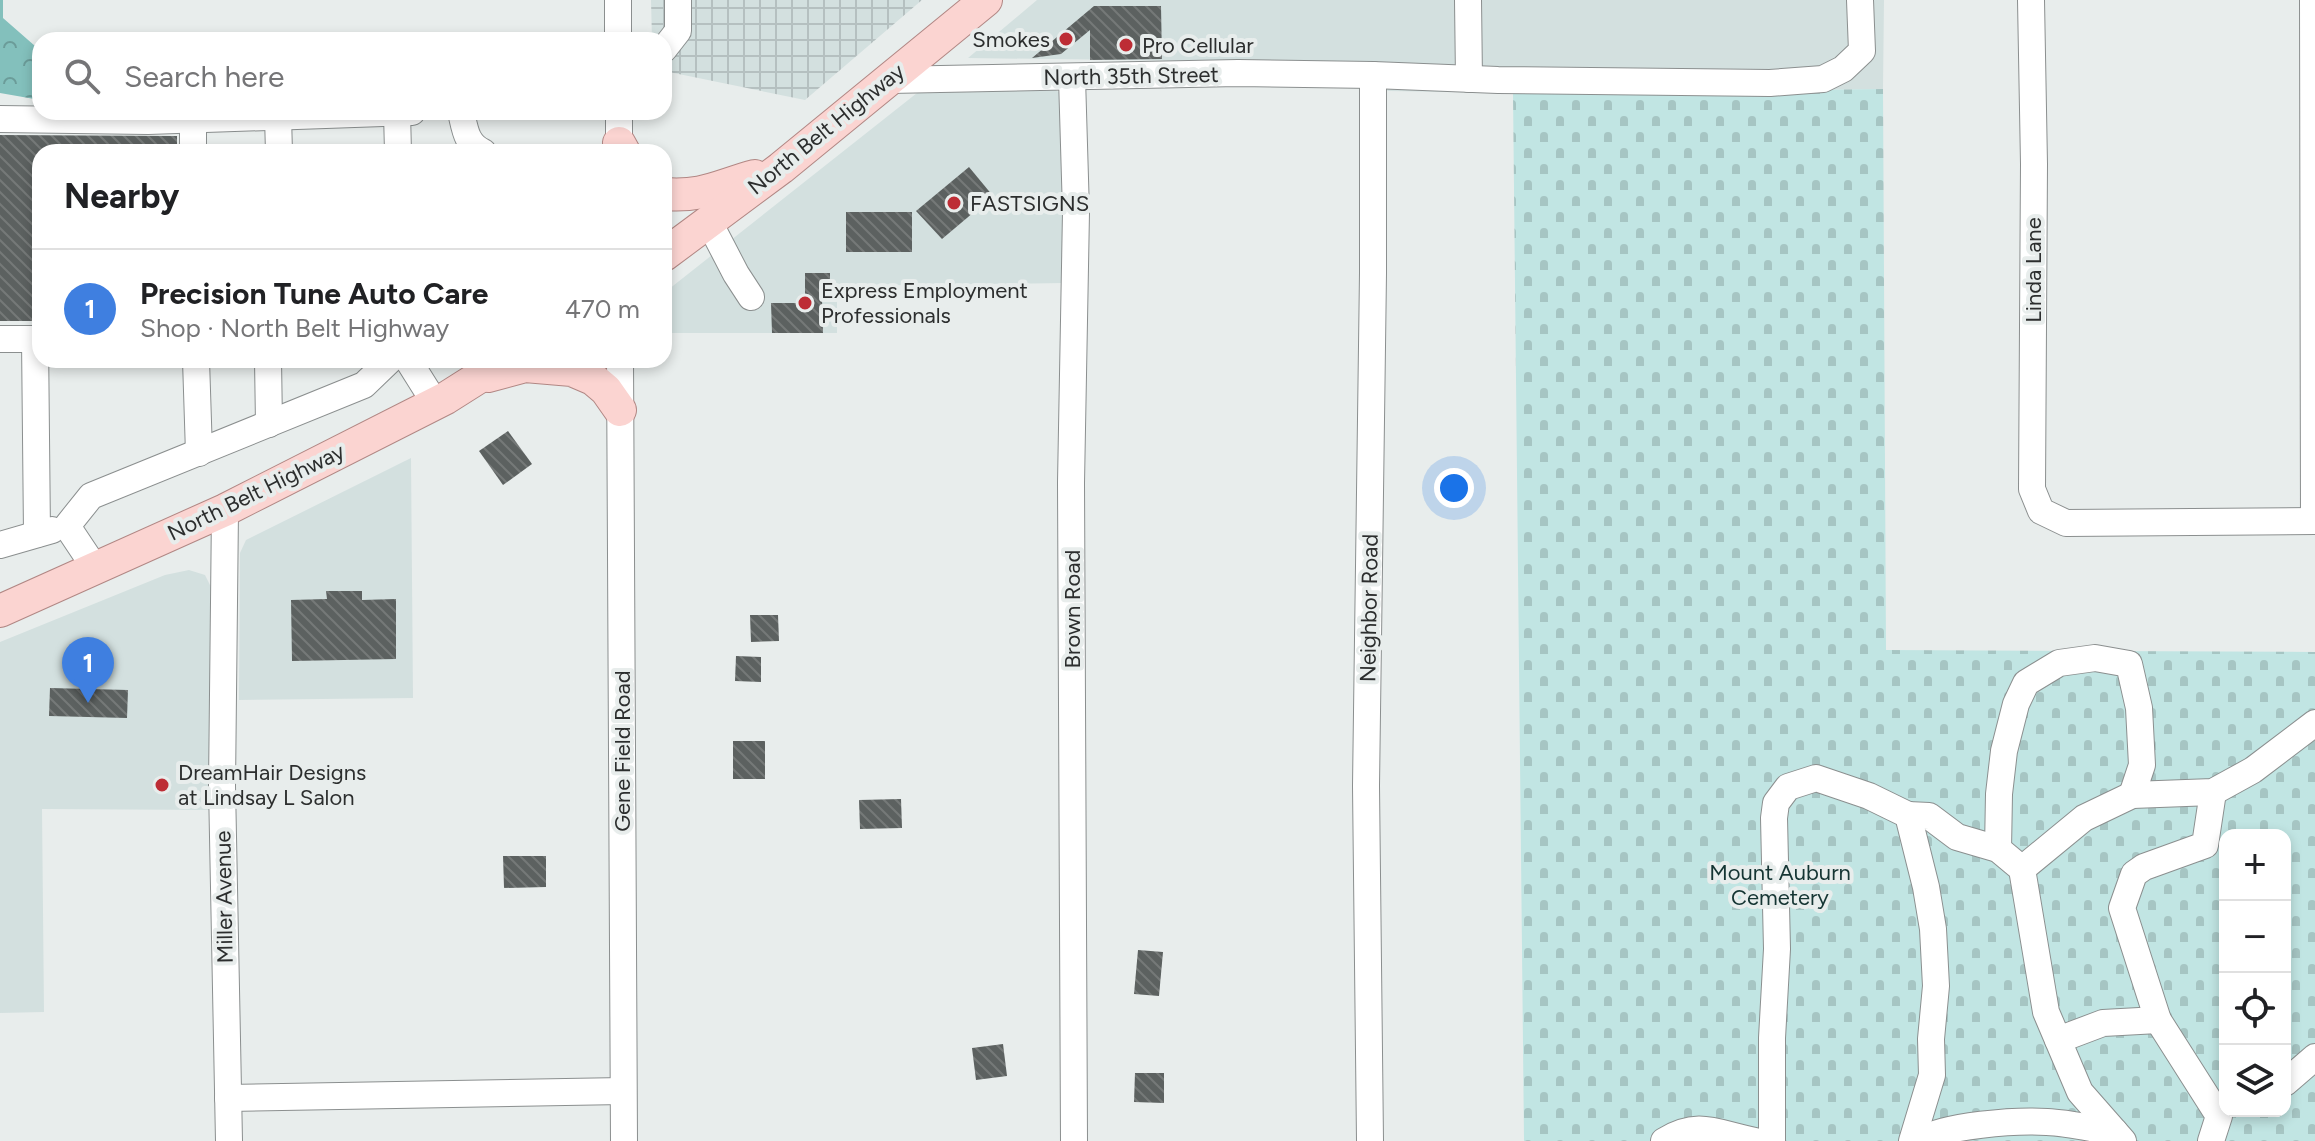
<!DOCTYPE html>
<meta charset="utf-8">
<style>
:root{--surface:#fff;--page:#f6f6f6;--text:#202124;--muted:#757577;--line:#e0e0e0;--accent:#bd2d35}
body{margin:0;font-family:Figtree,sans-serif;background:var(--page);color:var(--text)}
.controls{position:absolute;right:24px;bottom:24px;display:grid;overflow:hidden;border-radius:16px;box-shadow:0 4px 12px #0003}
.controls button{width:72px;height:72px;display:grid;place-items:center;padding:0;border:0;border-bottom:2px solid var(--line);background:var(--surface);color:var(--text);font:40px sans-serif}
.you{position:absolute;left:1454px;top:488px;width:28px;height:28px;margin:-20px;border:6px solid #fff;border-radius:50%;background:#1a73e8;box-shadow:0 0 0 12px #1a73e833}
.badge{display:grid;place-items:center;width:52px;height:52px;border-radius:50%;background:var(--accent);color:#fff;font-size:26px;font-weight:700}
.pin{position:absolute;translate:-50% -66px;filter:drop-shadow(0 2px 4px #0008)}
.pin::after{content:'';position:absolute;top:42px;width:28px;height:24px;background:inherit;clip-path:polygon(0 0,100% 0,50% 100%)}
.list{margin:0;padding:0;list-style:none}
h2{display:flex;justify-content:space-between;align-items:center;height:104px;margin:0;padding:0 32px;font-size:34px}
h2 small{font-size:26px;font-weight:400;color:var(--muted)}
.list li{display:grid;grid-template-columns:52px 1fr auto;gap:24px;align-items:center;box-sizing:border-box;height:120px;padding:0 32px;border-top:2px solid var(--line)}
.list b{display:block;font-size:30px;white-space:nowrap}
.list p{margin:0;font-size:26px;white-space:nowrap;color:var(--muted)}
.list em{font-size:26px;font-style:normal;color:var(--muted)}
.icon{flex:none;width:44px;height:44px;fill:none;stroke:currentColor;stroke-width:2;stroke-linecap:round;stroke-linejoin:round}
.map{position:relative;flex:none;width:2315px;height:1141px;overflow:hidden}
.search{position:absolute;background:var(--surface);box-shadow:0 4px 12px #0003;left:32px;top:32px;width:640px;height:88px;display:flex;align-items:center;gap:20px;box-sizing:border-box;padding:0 28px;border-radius:24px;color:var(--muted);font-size:30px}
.panel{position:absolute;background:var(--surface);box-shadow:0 4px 12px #0003;left:32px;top:144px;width:640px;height:224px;border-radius:24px}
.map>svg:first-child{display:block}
.built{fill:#d3e0df}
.industrial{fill:url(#industrial-grid)}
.forest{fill:url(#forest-crowns)}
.cemetery{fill:url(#cemetery-stones);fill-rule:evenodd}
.building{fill:url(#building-back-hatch)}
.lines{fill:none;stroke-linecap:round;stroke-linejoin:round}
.minor-casing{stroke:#8b8f8f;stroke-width:28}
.major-casing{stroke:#b18784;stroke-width:34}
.minor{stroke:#fff;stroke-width:26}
.major{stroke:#fbd4d1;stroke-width:32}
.poi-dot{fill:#bd2d35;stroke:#e8edec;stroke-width:3}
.labels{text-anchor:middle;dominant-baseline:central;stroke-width:8;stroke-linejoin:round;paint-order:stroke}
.poi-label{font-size:22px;fill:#2c2e2e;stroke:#e8edec;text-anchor:start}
.street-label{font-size:22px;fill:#2c2e2e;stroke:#e8edec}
.park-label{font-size:22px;fill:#153533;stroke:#e8edec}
</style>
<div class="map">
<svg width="2315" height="1141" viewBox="0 0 2315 1141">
<defs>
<pattern id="industrial-grid" width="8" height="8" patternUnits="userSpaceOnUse" patternTransform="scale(2)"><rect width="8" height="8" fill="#d3e0df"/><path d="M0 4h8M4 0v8" fill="none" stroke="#b5c0c0"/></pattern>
<pattern id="forest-crowns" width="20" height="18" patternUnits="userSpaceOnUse" patternTransform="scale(2)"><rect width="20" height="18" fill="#83c0bc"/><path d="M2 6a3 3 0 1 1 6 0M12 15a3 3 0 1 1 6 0" fill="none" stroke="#6b9c99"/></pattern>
<pattern id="cemetery-stones" width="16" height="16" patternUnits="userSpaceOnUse" patternTransform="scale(2)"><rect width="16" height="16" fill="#c1e5e3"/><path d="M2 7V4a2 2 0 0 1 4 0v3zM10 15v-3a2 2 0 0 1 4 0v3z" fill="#a6c5c3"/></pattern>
<pattern id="building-back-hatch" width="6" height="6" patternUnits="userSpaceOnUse" patternTransform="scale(2)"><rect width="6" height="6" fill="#5c6160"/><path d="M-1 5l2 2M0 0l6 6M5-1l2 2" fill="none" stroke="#757978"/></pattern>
</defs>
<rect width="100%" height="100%" fill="#e8edec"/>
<g class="built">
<path d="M1037,0H1884L1883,89L1513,93L1388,91L1357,63L968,58Z"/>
<path d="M934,85L1047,86L1059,92L1064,108V283L837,286V333H664V293L917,93Z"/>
<path d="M411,458L413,698L239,700L240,553L246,540Z"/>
<path d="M189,570L205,575L213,591V810L42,809L44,1012L0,1013V642L165,575Z"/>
</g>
<path class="industrial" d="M651,0H922L805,100L664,71V40H652Z"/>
<path class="forest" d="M0,0H3V18L35,46H40V100L0,93Z"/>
<path class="cemetery" d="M1883,89L1886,650L2315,652V1141H1524L1513,93ZM2225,835H2285V1111H2225Z"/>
<g class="building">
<path d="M1094,6H1161L1162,59L1090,60V30L1061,54L1032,58Z"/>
<path d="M0,135L177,136V152H40V321H0Z"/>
<path d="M969,167L993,196L942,239L916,211Z"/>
<rect x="846" y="212" width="66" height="40"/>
<path d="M805,273H830V299H822L823,333H772L771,303H805Z"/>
<path d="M508,431L532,464L503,485L479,451Z"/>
<path d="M326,591H362V600L396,599V659L292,661L291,600L327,599Z"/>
<path d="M750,615H778L779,641L751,642Z"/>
<path d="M736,656L761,657V682L735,681Z"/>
<path d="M50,688L128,690L127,718L49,716Z"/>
<rect x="733" y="741" width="32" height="38"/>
<path d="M901,799L902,828L860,829L859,800Z"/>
<path d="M503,856H546V887L504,888Z"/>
<path d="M1138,950L1163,952L1159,996L1134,994Z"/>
<path d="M1003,1044L1007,1076L976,1080L972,1048Z"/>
<path d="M1135,1073H1164V1103L1134,1102Z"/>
</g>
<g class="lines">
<defs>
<g id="minor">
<path d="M618,0V40"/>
<path d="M1468,0L1469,79"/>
<path d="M2031,0L2034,164L2032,489L2041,511L2066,523L2315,521"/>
<path d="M2313,0L2314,521"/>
<path d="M664,49L678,31V0"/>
<path d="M1072,78L1076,212L1071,483L1074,1141"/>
<path d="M889,80L1238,73L1373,75L1498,80L1770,83L1823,79L1843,69L1862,51L1860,0"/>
<path d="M461,112C465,129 466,144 483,152"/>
<path d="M619,112V152"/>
<path d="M397,113L398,152"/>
<path d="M278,117L279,152"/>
<path d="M0,119L148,121L412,112"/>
<path d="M193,120V152"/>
<path d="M709,222L736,274L751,297"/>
<path d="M0,339H40"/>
<path d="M35,339L37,534"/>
<path d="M196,360L199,453"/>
<path d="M268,360L269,424"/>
<path d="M408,360L435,403"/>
<path d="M620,360L624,1141"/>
<path d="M225,510L222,786L229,1141"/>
<path d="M0,545L52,530"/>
<path d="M95,568L67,526L91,496L364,385L390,360"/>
<path d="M1908,815L1929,816L1957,837L1998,849L2022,869L2046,1012L2080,1092L2123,1141"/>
<path d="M1998,849L1999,794L2004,751L2016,704L2026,683L2059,663L2095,658L2129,664L2139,708L2142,765L2132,795"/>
<path d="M2022,869L2084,818L2132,795L2213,792L2253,770L2315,723"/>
<path d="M2058,1040L2103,1023L2158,1020"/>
<path d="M2285,1083L2315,1057"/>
<path d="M228,1098L623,1091"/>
<path d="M1370,1141L1366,786L1373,273V75"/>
<path d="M1664,1141C1699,1119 1718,1134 1755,1141"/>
<path d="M1772,1141V1038L1777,949L1774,818L1776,803L1788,787L1816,778L1869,796L1908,815L1926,887L1933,929L1936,986L1931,1039L1932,1075L1912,1141"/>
<path d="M1919,1141C1945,1125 2016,1120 2047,1122C2070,1123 2093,1129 2115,1132"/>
<path d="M2211,1141L2219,1116L2158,1020L2122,908L2134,874L2144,867L2205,845L2213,792"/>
</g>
<g id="major">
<path d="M619,143L624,152"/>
<path d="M664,194C704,197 718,186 755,176"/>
<path d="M664,255L781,168L986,0"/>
<path d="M488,376L525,366L572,370L593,379L606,390L620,410"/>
<path d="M0,611L225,510L446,398L506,360"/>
</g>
</defs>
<use href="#minor" class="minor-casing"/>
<use href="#major" class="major-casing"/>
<use href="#minor" class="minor"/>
<use href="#major" class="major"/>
</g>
<g class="poi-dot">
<circle cx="1066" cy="39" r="8"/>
<circle cx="1126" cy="45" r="8"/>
<circle cx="954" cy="203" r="8"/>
<circle cx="805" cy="303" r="8"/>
<circle cx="162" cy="785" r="8"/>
</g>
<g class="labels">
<g class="poi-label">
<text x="1050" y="39" text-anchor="end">Smokes</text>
<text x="1142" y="45">Pro Cellular</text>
<text x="970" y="203">FASTSIGNS</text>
<text x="821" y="290">Express Employment<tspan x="821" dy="25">Professionals</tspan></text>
<text x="178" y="772">DreamHair Designs<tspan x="178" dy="25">at Lindsay L Salon</tspan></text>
</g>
<g class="street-label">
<text transform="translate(1131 76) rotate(-1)">North 35th Street</text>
<text transform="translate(826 129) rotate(-39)">North Belt Highway</text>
<text transform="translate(2033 270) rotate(-90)">Linda Lane</text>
<text transform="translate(256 492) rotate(-26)">North Belt Highway</text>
<text transform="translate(1369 608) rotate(-89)">Neighbor Road</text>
<text transform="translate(1072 609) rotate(-90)">Brown Road</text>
<text transform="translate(622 751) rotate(-90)">Gene Field Road</text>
<text transform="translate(224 897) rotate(-91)">Miller Avenue</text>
</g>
<g class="park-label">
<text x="1780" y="872">Mount Auburn<tspan x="1780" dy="25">Cemetery</tspan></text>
</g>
</g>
</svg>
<div class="controls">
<button>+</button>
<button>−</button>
<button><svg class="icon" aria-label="locate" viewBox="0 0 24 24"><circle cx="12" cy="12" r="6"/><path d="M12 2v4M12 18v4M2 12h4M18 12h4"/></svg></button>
<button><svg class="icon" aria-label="layers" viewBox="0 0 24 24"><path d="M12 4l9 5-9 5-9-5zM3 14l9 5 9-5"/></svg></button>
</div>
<div class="you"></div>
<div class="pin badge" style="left:88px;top:703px;background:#3f7fe0">1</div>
<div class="search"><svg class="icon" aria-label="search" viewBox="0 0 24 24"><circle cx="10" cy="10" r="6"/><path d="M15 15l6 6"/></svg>Search here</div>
<section class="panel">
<h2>Nearby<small></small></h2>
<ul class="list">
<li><span class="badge" style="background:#3f7fe0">1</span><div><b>Precision Tune Auto Care</b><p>Shop · North Belt Highway</p></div><em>470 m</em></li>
</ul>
</section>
</div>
